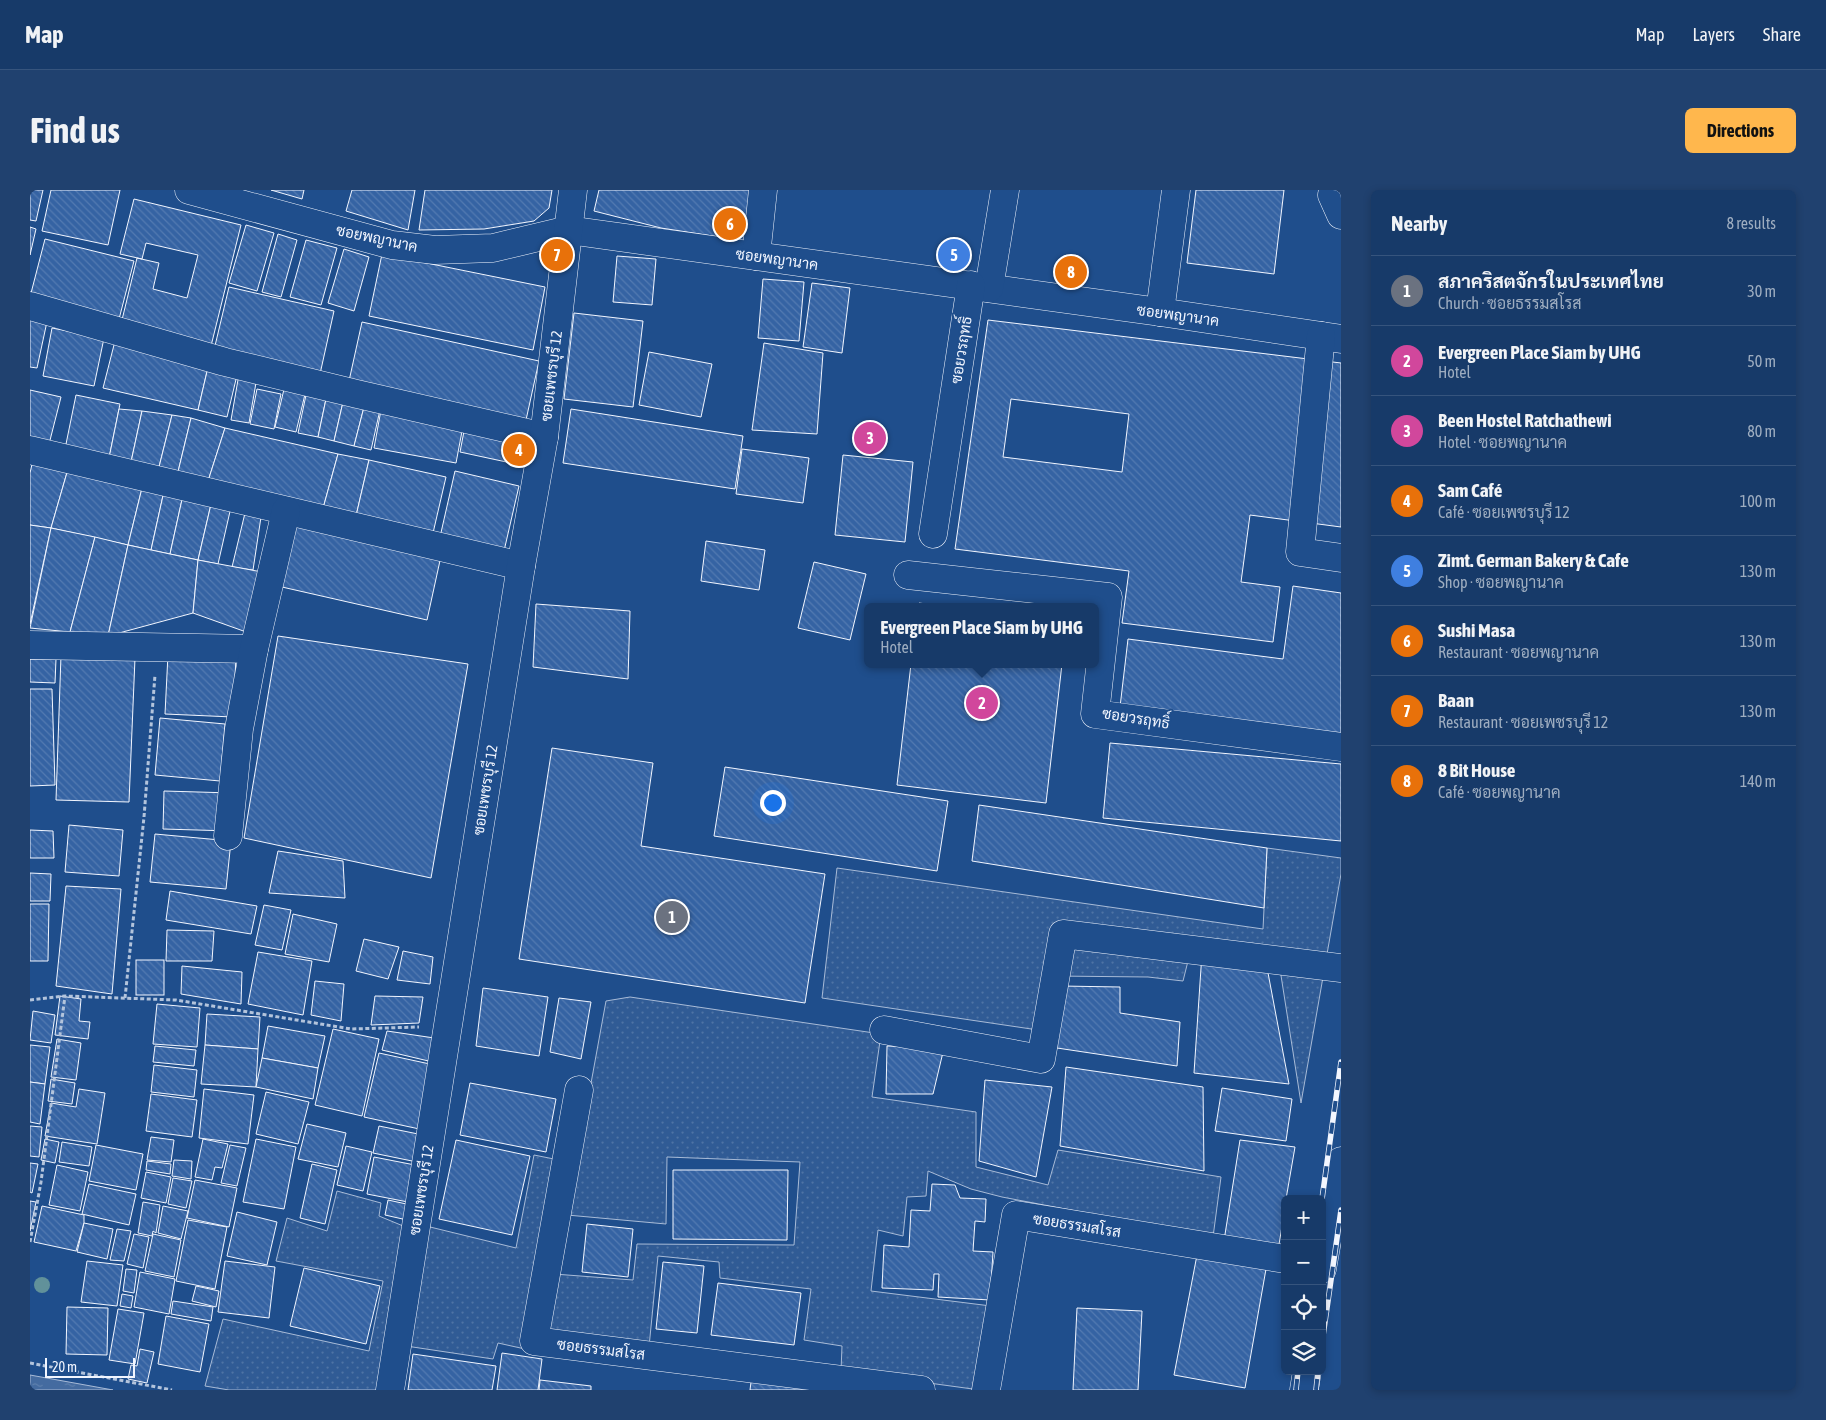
<!DOCTYPE html>
<meta charset="utf-8">
<style>
:root{--surface:#173a69;--page:#20416f;--text:#f1f3f6;--muted:#9eadc0;--line:#36547d;--accent:#ffb74d}
body{margin:0;font-family:"Asap Condensed",Sarabun,sans-serif;background:var(--page);color:var(--text)}
.controls{position:absolute;right:15px;bottom:15px;display:grid;overflow:hidden;border-radius:8px;box-shadow:0 2px 8px #0003}
.controls button{width:45px;height:45px;display:grid;place-items:center;padding:0;border:0;border-bottom:1px solid var(--line);background:var(--surface);color:var(--text);font:25px sans-serif}
.scale{position:absolute;left:15px;bottom:12px;width:90px;box-sizing:border-box;padding-left:5px;border:2px solid #f2f6ff;border-top:0;font-size:14px;line-height:18px;white-space:nowrap;color:#f2f6ff;-webkit-text-stroke:4px #1f4e8c;paint-order:stroke}
.you{position:absolute;left:742px;top:612px;width:18px;height:18px;margin:-12px;border:4px solid #fff;border-radius:50%;background:#1a73e8;box-shadow:0 0 0 8px #1a73e833}
.badge{display:grid;place-items:center;width:32px;height:32px;border-radius:50%;background:var(--accent);color:#fff;font-size:16px;font-weight:700}
.pin{position:absolute;translate:-50% -50%;border:2px solid #fff;box-shadow:0 1px 5px #0006}
.popup{position:absolute;left:834px;top:413px;width:235px;height:65px;box-sizing:border-box;display:grid;place-content:center;border-radius:8px;background:var(--surface);filter:drop-shadow(0 1px 4px #0005);font-size:16px;white-space:nowrap;color:var(--muted)}
.popup b{font-size:19px;color:var(--text)}
.popup::after{content:'';position:absolute;left:50%;top:100%;margin-left:-10px;border:10px solid transparent;border-top-color:var(--surface)}
.list{margin:0;padding:0;list-style:none}
h2{display:flex;justify-content:space-between;align-items:center;height:65px;margin:0;padding:0 20px;font-size:21px}
h2 small{font-size:16px;font-weight:400;color:var(--muted)}
.list li{display:grid;grid-template-columns:32px 1fr auto;gap:15px;align-items:center;box-sizing:border-box;height:70px;padding:0 20px;border-top:1px solid var(--line)}
.list b{display:block;font-size:19px;white-space:nowrap}
.list p{margin:0;font-size:16px;white-space:nowrap;color:var(--muted)}
.list em{font-size:16px;font-style:normal;color:var(--muted)}
.icon{flex:none;width:28px;height:28px;fill:none;stroke:currentColor;stroke-width:2;stroke-linecap:round;stroke-linejoin:round}
.map{position:relative;flex:none;width:1311px;height:1200px;overflow:hidden;border-radius:8px}
header{display:flex;align-items:center;gap:30px;box-sizing:border-box;height:70px;padding:0 25px;background:var(--surface);border-bottom:1px solid var(--line)}
header strong{font-size:24px}
nav{display:flex;gap:28px;margin-inline-start:auto;font-size:18px}
.intro{display:flex;align-items:center;justify-content:space-between;box-sizing:border-box;height:120px;padding:0 30px}
h1{margin:0;font-size:35px}
.button{padding:12px 22px;border-radius:8px;background:var(--accent);color:#111;font-size:18px;font-weight:700}
main{display:flex;gap:30px;padding:0 30px}
aside{flex:1;background:var(--surface);border-radius:8px;box-shadow:0 2px 8px #0003}
.map>svg:first-child{display:block}
.grass{fill:url(#grass-dots);stroke:#a8bbd7}
.water{fill:url(#water-ripples);stroke:#a8bbd7}
.building{fill:url(#building-back-hatch);stroke:#f2f6ff;fill-rule:evenodd}
.lines{fill:none;stroke-linecap:round;stroke-linejoin:round}
.minor-casing{stroke:#f2f6ff;stroke-width:29}
.path{stroke:#b3c4dc;stroke-width:3;stroke-dasharray:4 2.5;stroke-linecap:butt}
.minor{stroke:#1f4e8c;stroke-width:28}
.rail-casing{stroke:#f2f6ff;stroke-width:5.5}
.rail{stroke:#1f4e8c;stroke-width:4;stroke-dasharray:11;stroke-linecap:butt}
.tree{fill:#61919a}
.labels{text-anchor:middle;dominant-baseline:central;stroke-width:4;stroke-linejoin:round;paint-order:stroke}
.street-label{font-size:15px;fill:#f2f6ff;stroke:#1f4e8c}
</style>
<header>
<strong>Map</strong>
<nav><a>Map</a><a>Layers</a><a>Share</a></nav>
</header>
<div class="intro"><h1>Find us</h1><a class="button">Directions</a></div>
<main>
<div class="map">
<svg width="1311" height="1200" viewBox="0 0 1311 1200">
<defs>
<pattern id="grass-dots" width="8" height="8" patternUnits="userSpaceOnUse" patternTransform="scale(1.25)"><rect width="8" height="8" fill="#305b95"/><path d="M2 2h.1M6 6h.1" fill="none" stroke="#4e73a5" stroke-width="1.8" stroke-linecap="round"/></pattern>
<pattern id="water-ripples" width="26" height="14" patternUnits="userSpaceOnUse" patternTransform="scale(1.25)"><rect width="26" height="14" fill="#446ba0"/><path d="M2 4q2-2 4 0t4 0M15 11q2-2 4 0t4 0" fill="none" stroke="#5f81ae"/></pattern>
<pattern id="building-back-hatch" width="6" height="6" patternUnits="userSpaceOnUse" patternTransform="scale(1.25)"><rect width="6" height="6" fill="#3563a3"/><path d="M-1 5l2 2M0 0l6 6M5-1l2 2" fill="none" stroke="#537ab1"/></pattern>
</defs>
<rect width="100%" height="100%" fill="#1f4e8c"/>
<g class="grass">
<path d="M1237,658L1311,668V684L1271,913L1247,760L1161,759L1153,791L1118,787L1025,786L1008,840L792,808L807,678L1233,739Z"/>
<path d="M600,807L851,844L842,907L946,922V977L1018,995L1028,960L1191,987L1183,1047L972,1007L941,999L898,981L896,1006L877,1007L873,1046L848,1040L841,1101L961,1116L950,1200L811,1181L812,1156L774,1150L781,1099L690,1088L689,1072L628,1066L619,1157L512,1145L524,1084L603,1090L607,1054L764,1055L770,972L637,967L636,1034L537,1025L576,811Z"/>
<path d="M504,965L529,970L495,1159L468,1153L463,1169L376,1156L396,1036L486,1058Z"/>
<path d="M307,1001L351,1013L349,1026L378,1038L353,1200H199L175,1196L193,1129L339,1161L353,1091L246,1071L257,1028L297,1041Z"/>
</g>
<path class="water" d="M0,1185L83,1200H0Z"/>
<g class="building">
<path d="M0,0H13L6,31L0,30Z"/>
<path d="M21,0H90L78,55L12,41Z"/>
<path d="M241,0H274L272,9Z"/>
<path d="M322,0H385L378,40L316,21Z"/>
<path d="M395,0H522L519,18L504,31L454,39L389,40Z"/>
<path d="M569,0H722L715,51L631,38L564,21Z"/>
<path d="M1166,0H1254L1244,84L1157,73Z"/>
<path d="M104,9L211,35L181,156L91,134L107,68L129,73L123,99L157,108L168,65L116,53L112,69L90,64Z"/>
<path d="M216,35L244,43L227,101L199,93Z"/>
<path d="M0,37L6,39L0,65Z"/>
<path d="M248,44L267,50L251,107L232,102Z"/>
<path d="M15,49L104,71L88,133L0,107Z"/>
<path d="M276,50L307,58L291,115L260,107Z"/>
<path d="M314,59L339,67L324,121L298,113Z"/>
<path d="M352,64L515,97L503,160L339,126Z"/>
<path d="M587,66L626,69L622,115L583,112Z"/>
<path d="M733,89L774,92L769,151L728,148Z"/>
<path d="M782,93L820,98L812,163L773,157Z"/>
<path d="M199,97L304,121L290,184L184,160Z"/>
<path d="M544,123L613,131L603,217L534,209Z"/>
<path d="M0,124L18,127L7,178L0,177Z"/>
<path d="M958,130L1311,173V337L1220,325L1211,392L1250,397L1243,452L1092,433L1099,381L925,359ZM981,209L1099,224L1092,282L973,267Z"/>
<path d="M332,132L509,171L496,230L319,191Z"/>
<path d="M22,138L74,148L64,196L13,186Z"/>
<path d="M85,151L179,173L168,220L73,198Z"/>
<path d="M734,153L793,163L787,244L722,240Z"/>
<path d="M619,162L682,174L671,227L609,215Z"/>
<path d="M179,173L208,181L197,227L168,220Z"/>
<path d="M209,184L227,187L219,233L201,230Z"/>
<path d="M255,195L276,200L266,242L245,237Z"/>
<path d="M227,199L251,204L244,239L220,234Z"/>
<path d="M0,200L31,207L17,262L0,258Z"/>
<path d="M46,205L90,214L79,268L35,259Z"/>
<path d="M276,205L296,209L288,247L268,243Z"/>
<path d="M296,209L313,212L304,251L288,247Z"/>
<path d="M313,212L334,217L324,256L304,251Z"/>
<path d="M334,217L350,220L341,260L324,256Z"/>
<path d="M89,219L112,221L101,272L79,268Z"/>
<path d="M541,219L713,246L705,299L533,273Z"/>
<path d="M351,220L433,236L426,273L344,258Z"/>
<path d="M112,221L142,225L128,281L101,272Z"/>
<path d="M142,225L161,228L147,286L128,281Z"/>
<path d="M161,228L195,238L178,291L147,286Z"/>
<path d="M435,236L501,249L495,276L430,262Z"/>
<path d="M195,238L308,264L292,322L178,291Z"/>
<path d="M712,259L779,268L773,313L706,304Z"/>
<path d="M308,264L339,270L326,326L292,322Z"/>
<path d="M813,265L883,272L875,352L805,345Z"/>
<path d="M3,270L38,279L21,338L0,335V283Z"/>
<path d="M339,270L416,287L403,343L326,326Z"/>
<path d="M38,279L112,298L98,355L21,338Z"/>
<path d="M425,281L489,296L474,361L410,347Z"/>
<path d="M112,298L134,301L121,360L98,355Z"/>
<path d="M134,301L153,305L140,364L121,360Z"/>
<path d="M153,305L182,310L168,370L140,364Z"/>
<path d="M182,310L201,317L188,374L168,370Z"/>
<path d="M215,323L231,327L223,380L202,377Z"/>
<path d="M266,334L411,366L397,430L252,397Z"/>
<path d="M0,335L21,338L0,434Z"/>
<path d="M21,338L65,347L40,442L0,438Z"/>
<path d="M65,347L98,355L78,446L40,442Z"/>
<path d="M676,351L735,360L729,400L671,391Z"/>
<path d="M98,355L168,370L163,423L78,446Z"/>
<path d="M168,370L232,382L219,443L163,423Z"/>
<path d="M784,372L836,384L820,450L768,438Z"/>
<path d="M1263,396L1311,403V546L1090,517L1098,449L1253,469Z"/>
<path d="M889,413L919,417H888Z"/>
<path d="M506,414L600,421L598,489L503,477Z"/>
<path d="M248,446L438,474L401,688L214,648Z"/>
<path d="M138,464L206,467L203,527L135,524Z"/>
<path d="M31,465L105,468L99,612L26,610Z"/>
<path d="M0,469H26L25,493L0,492Z"/>
<path d="M881,474H1032L1016,613L867,595Z"/>
<path d="M0,499H22L25,595L0,596Z"/>
<path d="M130,528L195,534L190,591L125,585Z"/>
<path d="M1080,553L1311,574V651L1073,628Z"/>
<path d="M522,558L623,573L611,656L795,684L775,813L489,769Z"/>
<path d="M695,577L918,611L907,681L684,646Z"/>
<path d="M134,601L202,603L201,641L133,639Z"/>
<path d="M949,615L1237,658L1234,718L942,671Z"/>
<path d="M39,635L93,640L89,686L35,682Z"/>
<path d="M0,640L23,641L24,668H0Z"/>
<path d="M125,644L201,651L196,699L120,692Z"/>
<path d="M248,661L313,671L315,708L239,703Z"/>
<path d="M0,683L21,684L20,711H0Z"/>
<path d="M36,696L91,699L82,804L26,796Z"/>
<path d="M140,701L227,716L221,744L136,730Z"/>
<path d="M0,714H19L18,771H0Z"/>
<path d="M234,715L261,720L252,760L225,755Z"/>
<path d="M263,724L307,734L299,772L255,764Z"/>
<path d="M137,740L184,741L182,771H136Z"/>
<path d="M334,749L369,757L358,789L326,781Z"/>
<path d="M373,761L403,767L400,794L367,790Z"/>
<path d="M228,762L282,771L273,825L218,814Z"/>
<path d="M1172,763L1235,767L1259,894L1164,883Z"/>
<rect x="106" y="770" width="28" height="35"/>
<path d="M152,776L212,782L211,814L151,804Z"/>
<path d="M285,791L314,794L311,831L281,825Z"/>
<path d="M1031,796L1090,797V823L1150,832L1147,876L1027,858Z"/>
<path d="M453,798L518,807L509,866L446,856Z"/>
<path d="M30,806L51,809L49,831L60,832L58,849L25,845Z"/>
<path d="M345,806L393,807L389,833L341,835Z"/>
<path d="M529,808L561,812L551,869L520,862Z"/>
<path d="M127,814L170,818L167,857L123,854Z"/>
<path d="M3,821L25,825L21,853L0,850Z"/>
<path d="M177,824L230,827L228,859L175,855Z"/>
<path d="M238,836L295,846L288,878L232,868Z"/>
<path d="M303,839L349,849L332,926L285,915Z"/>
<path d="M357,841L411,849L407,873L352,860Z"/>
<path d="M27,849L51,853L46,890L21,887Z"/>
<path d="M0,855L20,857L15,894L0,892Z"/>
<path d="M175,855L228,859L226,897L171,894Z"/>
<path d="M125,856L166,860L164,876L123,872Z"/>
<path d="M857,856L914,858L903,904H856Z"/>
<path d="M349,863L409,876L394,940L334,927Z"/>
<path d="M232,868L288,878L283,909L226,897Z"/>
<path d="M124,875L167,880L164,907L121,902Z"/>
<path d="M1036,877L1173,897L1174,981L1030,956Z"/>
<path d="M21,889L45,893L42,914L18,911Z"/>
<path d="M955,890L1022,897L1006,987L949,971Z"/>
<path d="M0,892L15,894L10,934L0,932Z"/>
<path d="M440,893L526,909L516,962L430,945Z"/>
<path d="M1192,898L1262,909L1256,951L1185,941Z"/>
<path d="M49,899L75,903L67,954L15,946L21,913L46,917Z"/>
<path d="M174,899L224,905L218,954L169,948Z"/>
<path d="M236,902L279,912L268,954L226,944Z"/>
<path d="M121,904L167,910L162,947L116,941Z"/>
<path d="M277,934L316,943L308,977L268,969Z"/>
<path d="M0,936L12,937L9,967L0,966Z"/>
<path d="M349,936L393,945L387,972L343,963Z"/>
<path d="M121,947L144,950L141,972L117,970Z"/>
<path d="M15,949L29,952L25,973L11,970Z"/>
<path d="M173,949L198,954L192,978L185,977L182,990L165,987Z"/>
<path d="M226,949L266,957L254,1019L213,1012Z"/>
<path d="M426,950L500,966L482,1045L409,1029Z"/>
<path d="M1210,950L1265,957L1256,1009H1255V1019L1247,1066L1193,1057Z"/>
<path d="M32,952L62,957L59,976L29,972Z"/>
<path d="M66,955L113,964L106,1000L59,991Z"/>
<path d="M200,955L216,958L207,996L191,993Z"/>
<path d="M316,956L342,962L333,1001L307,995Z"/>
<path d="M344,967L390,976L383,1013L337,1004Z"/>
<path d="M144,970L162,971L161,989L142,986Z"/>
<path d="M117,971L141,974L140,984L116,980Z"/>
<path d="M0,973L8,974L2,1003L0,1002Z"/>
<path d="M282,974L307,980L295,1034L270,1028Z"/>
<path d="M27,975L58,982L50,1021L19,1015Z"/>
<path d="M643,980H758L757,1050L643,1049Z"/>
<path d="M116,982L141,987L136,1013L111,1008Z"/>
<path d="M143,988L162,991L156,1018L138,1014Z"/>
<path d="M165,990L207,998L199,1037L157,1028Z"/>
<path d="M59,994L106,1004L99,1035L52,1024Z"/>
<path d="M902,994L925,995L930,1008L956,1009L955,1032L945,1031L943,1061L963,1062L960,1110L908,1107L909,1084H904L903,1100L852,1098L854,1055L879,1057L881,1020L900,1021Z"/>
<path d="M358,1010L381,1015L377,1030L355,1025Z"/>
<path d="M0,1011L6,1012L0,1041Z"/>
<path d="M113,1012L130,1015L126,1043L123,1041L122,1046L108,1043Z"/>
<path d="M12,1016L54,1025V1033L46,1061L4,1052Z"/>
<path d="M133,1016L158,1021L151,1049L128,1043Z"/>
<path d="M207,1022L247,1032L237,1075L197,1066Z"/>
<path d="M158,1030L197,1037L185,1099L146,1091Z"/>
<path d="M54,1033L83,1039L77,1069L47,1062Z"/>
<path d="M557,1034L603,1039L598,1087L552,1082Z"/>
<path d="M87,1039L101,1041L94,1071L80,1070Z"/>
<path d="M104,1044L119,1047L113,1078L97,1074Z"/>
<path d="M123,1044L151,1050L144,1087L115,1081Z"/>
<path d="M1167,1065L1236,1079L1215,1198L1144,1185Z"/>
<path d="M57,1071L93,1075L87,1116L51,1112Z"/>
<path d="M195,1071L245,1077L239,1128L188,1122Z"/>
<path d="M633,1072L674,1076L667,1143L626,1139Z"/>
<path d="M274,1078L350,1096L336,1154L260,1136Z"/>
<path d="M96,1079L107,1080L104,1103L93,1101Z"/>
<path d="M110,1082L145,1089L139,1124L104,1117Z"/>
<path d="M688,1093L771,1103L764,1155L681,1145Z"/>
<path d="M166,1096L189,1101L186,1117L162,1111Z"/>
<path d="M92,1104L103,1106L101,1118L90,1116Z"/>
<path d="M143,1111L183,1117L181,1131L141,1124Z"/>
<path d="M37,1117L78,1118L77,1165L36,1164Z"/>
<path d="M1047,1118L1112,1121L1108,1200H1043Z"/>
<path d="M88,1119L114,1123L105,1174L79,1170Z"/>
<path d="M136,1126L179,1134L170,1182L128,1174Z"/>
<path d="M110,1159L124,1162L117,1193L98,1189L101,1175L107,1176Z"/>
<path d="M472,1163L512,1169L508,1200H467Z"/>
<path d="M383,1164L466,1176L462,1200H378Z"/>
<path d="M510,1190L561,1196V1200H509Z"/>
<path d="M721,1192L816,1200H720Z"/>
</g>
<g class="lines">
<defs>
<g id="minor">
<path d="M159,0L362,55L405,60L463,58L538,40L1130,122L1311,149"/>
<path d="M1305,0L1302,5L1311,25"/>
<path d="M726,66L733,0"/>
<path d="M959,98L975,0"/>
<path d="M0,116L195,172L327,204L514,247"/>
<path d="M1130,122L1146,0"/>
<path d="M1291,146L1270,362L1311,368"/>
<path d="M0,260L491,376"/>
<path d="M903,344L941,95"/>
<path d="M878,385L1078,407L1065,524L1311,557"/>
<path d="M0,455L224,459"/>
<path d="M198,646L209,539L224,459L256,321"/>
<path d="M854,840L1011,869L1033,744L1311,778"/>
<path d="M549,900L504,1151L891,1200"/>
<path d="M1292,1079L1311,971"/>
<path d="M360,1200L491,376L514,247L543,0"/>
<path d="M956,1200L986,1025L1255,1069"/>
<path d="M1274,1200L1277,1181"/>
</g>
</defs>
<use href="#minor" class="minor-casing"/>
<g class="path">
<path d="M95,808L114,627L125,485"/>
<path d="M0,810L35,806L146,810L321,839L389,837"/>
<path d="M0,1052L11,992L35,806"/>
<path d="M1292,1136H1294L1292,1151"/>
<path d="M0,1173L142,1200"/>
</g>
<use href="#minor" class="minor"/>
<defs>
<g id="rail">
<path d="M1292,1009L1311,872"/>
<path d="M1292,1153L1311,1020"/>
<path d="M1266,1200L1268,1181"/>
<path d="M1286,1200L1288,1181"/>
</g>
</defs>
<use href="#rail" class="rail-casing"/>
<use href="#rail" class="rail"/>
</g>
<circle class="tree" cx="12" cy="1095" r="8"/>
<g class="labels">
<g class="street-label">
<text transform="translate(347 48) rotate(12)">ซอยพญานาค</text>
<text transform="translate(747 69) rotate(8)">ซอยพญานาค</text>
<text transform="translate(1148 125) rotate(8)">ซอยพญานาค</text>
<text transform="translate(931 160) rotate(-81)">ซอยวรฤทธิ์</text>
<text transform="translate(521 186) rotate(-83)">ซอยเพชรบุรี 12</text>
<text transform="translate(1106 528) rotate(9)">ซอยวรฤทธิ์</text>
<text transform="translate(455 600) rotate(-81)">ซอยเพชรบุรี 12</text>
<text transform="translate(391 1000) rotate(-81)">ซอยเพชรบุรี 12</text>
<text transform="translate(1047 1035) rotate(9)">ซอยธรรมสโรส</text>
<text transform="translate(571 1159) rotate(7)">ซอยธรรมสโรส</text>
</g>
</g>
</svg>
<div class="controls">
<button>+</button>
<button>−</button>
<button><svg class="icon" aria-label="locate" viewBox="0 0 24 24"><circle cx="12" cy="12" r="6"/><path d="M12 2v4M12 18v4M2 12h4M18 12h4"/></svg></button>
<button><svg class="icon" aria-label="layers" viewBox="0 0 24 24"><path d="M12 4l9 5-9 5-9-5zM3 14l9 5 9-5"/></svg></button>
</div>
<div class="scale">20 m</div>
<div class="you"></div>
<div class="pin badge" style="left:642px;top:727px;background:#6b7280">1</div>
<div class="pin badge" style="left:952px;top:513px;background:#d1479c">2</div>
<div class="popup"><b>Evergreen Place Siam by UHG</b>Hotel</div>
<div class="pin badge" style="left:840px;top:248px;background:#d1479c">3</div>
<div class="pin badge" style="left:489px;top:260px;background:#e8710a">4</div>
<div class="pin badge" style="left:924px;top:65px;background:#3f7fe0">5</div>
<div class="pin badge" style="left:700px;top:34px;background:#e8710a">6</div>
<div class="pin badge" style="left:527px;top:65px;background:#e8710a">7</div>
<div class="pin badge" style="left:1041px;top:82px;background:#e8710a">8</div>
</div>
<aside>
<h2>Nearby<small>8 results</small></h2>
<ul class="list">
<li><span class="badge" style="background:#6b7280">1</span><div><b>สภาคริสตจักรในประเทศไทย</b><p>Church · ซอยธรรมสโรส</p></div><em>30 m</em></li>
<li><span class="badge" style="background:#d1479c">2</span><div><b>Evergreen Place Siam by UHG</b><p>Hotel</p></div><em>50 m</em></li>
<li><span class="badge" style="background:#d1479c">3</span><div><b>Been Hostel Ratchathewi</b><p>Hotel · ซอยพญานาค</p></div><em>80 m</em></li>
<li><span class="badge" style="background:#e8710a">4</span><div><b>Sam Café</b><p>Café · ซอยเพชรบุรี 12</p></div><em>100 m</em></li>
<li><span class="badge" style="background:#3f7fe0">5</span><div><b>Zimt. German Bakery &amp; Cafe</b><p>Shop · ซอยพญานาค</p></div><em>130 m</em></li>
<li><span class="badge" style="background:#e8710a">6</span><div><b>Sushi Masa</b><p>Restaurant · ซอยพญานาค</p></div><em>130 m</em></li>
<li><span class="badge" style="background:#e8710a">7</span><div><b>Baan</b><p>Restaurant · ซอยเพชรบุรี 12</p></div><em>130 m</em></li>
<li><span class="badge" style="background:#e8710a">8</span><div><b>8 Bit House</b><p>Café · ซอยพญานาค</p></div><em>140 m</em></li>
</ul>
</aside>
</main>
